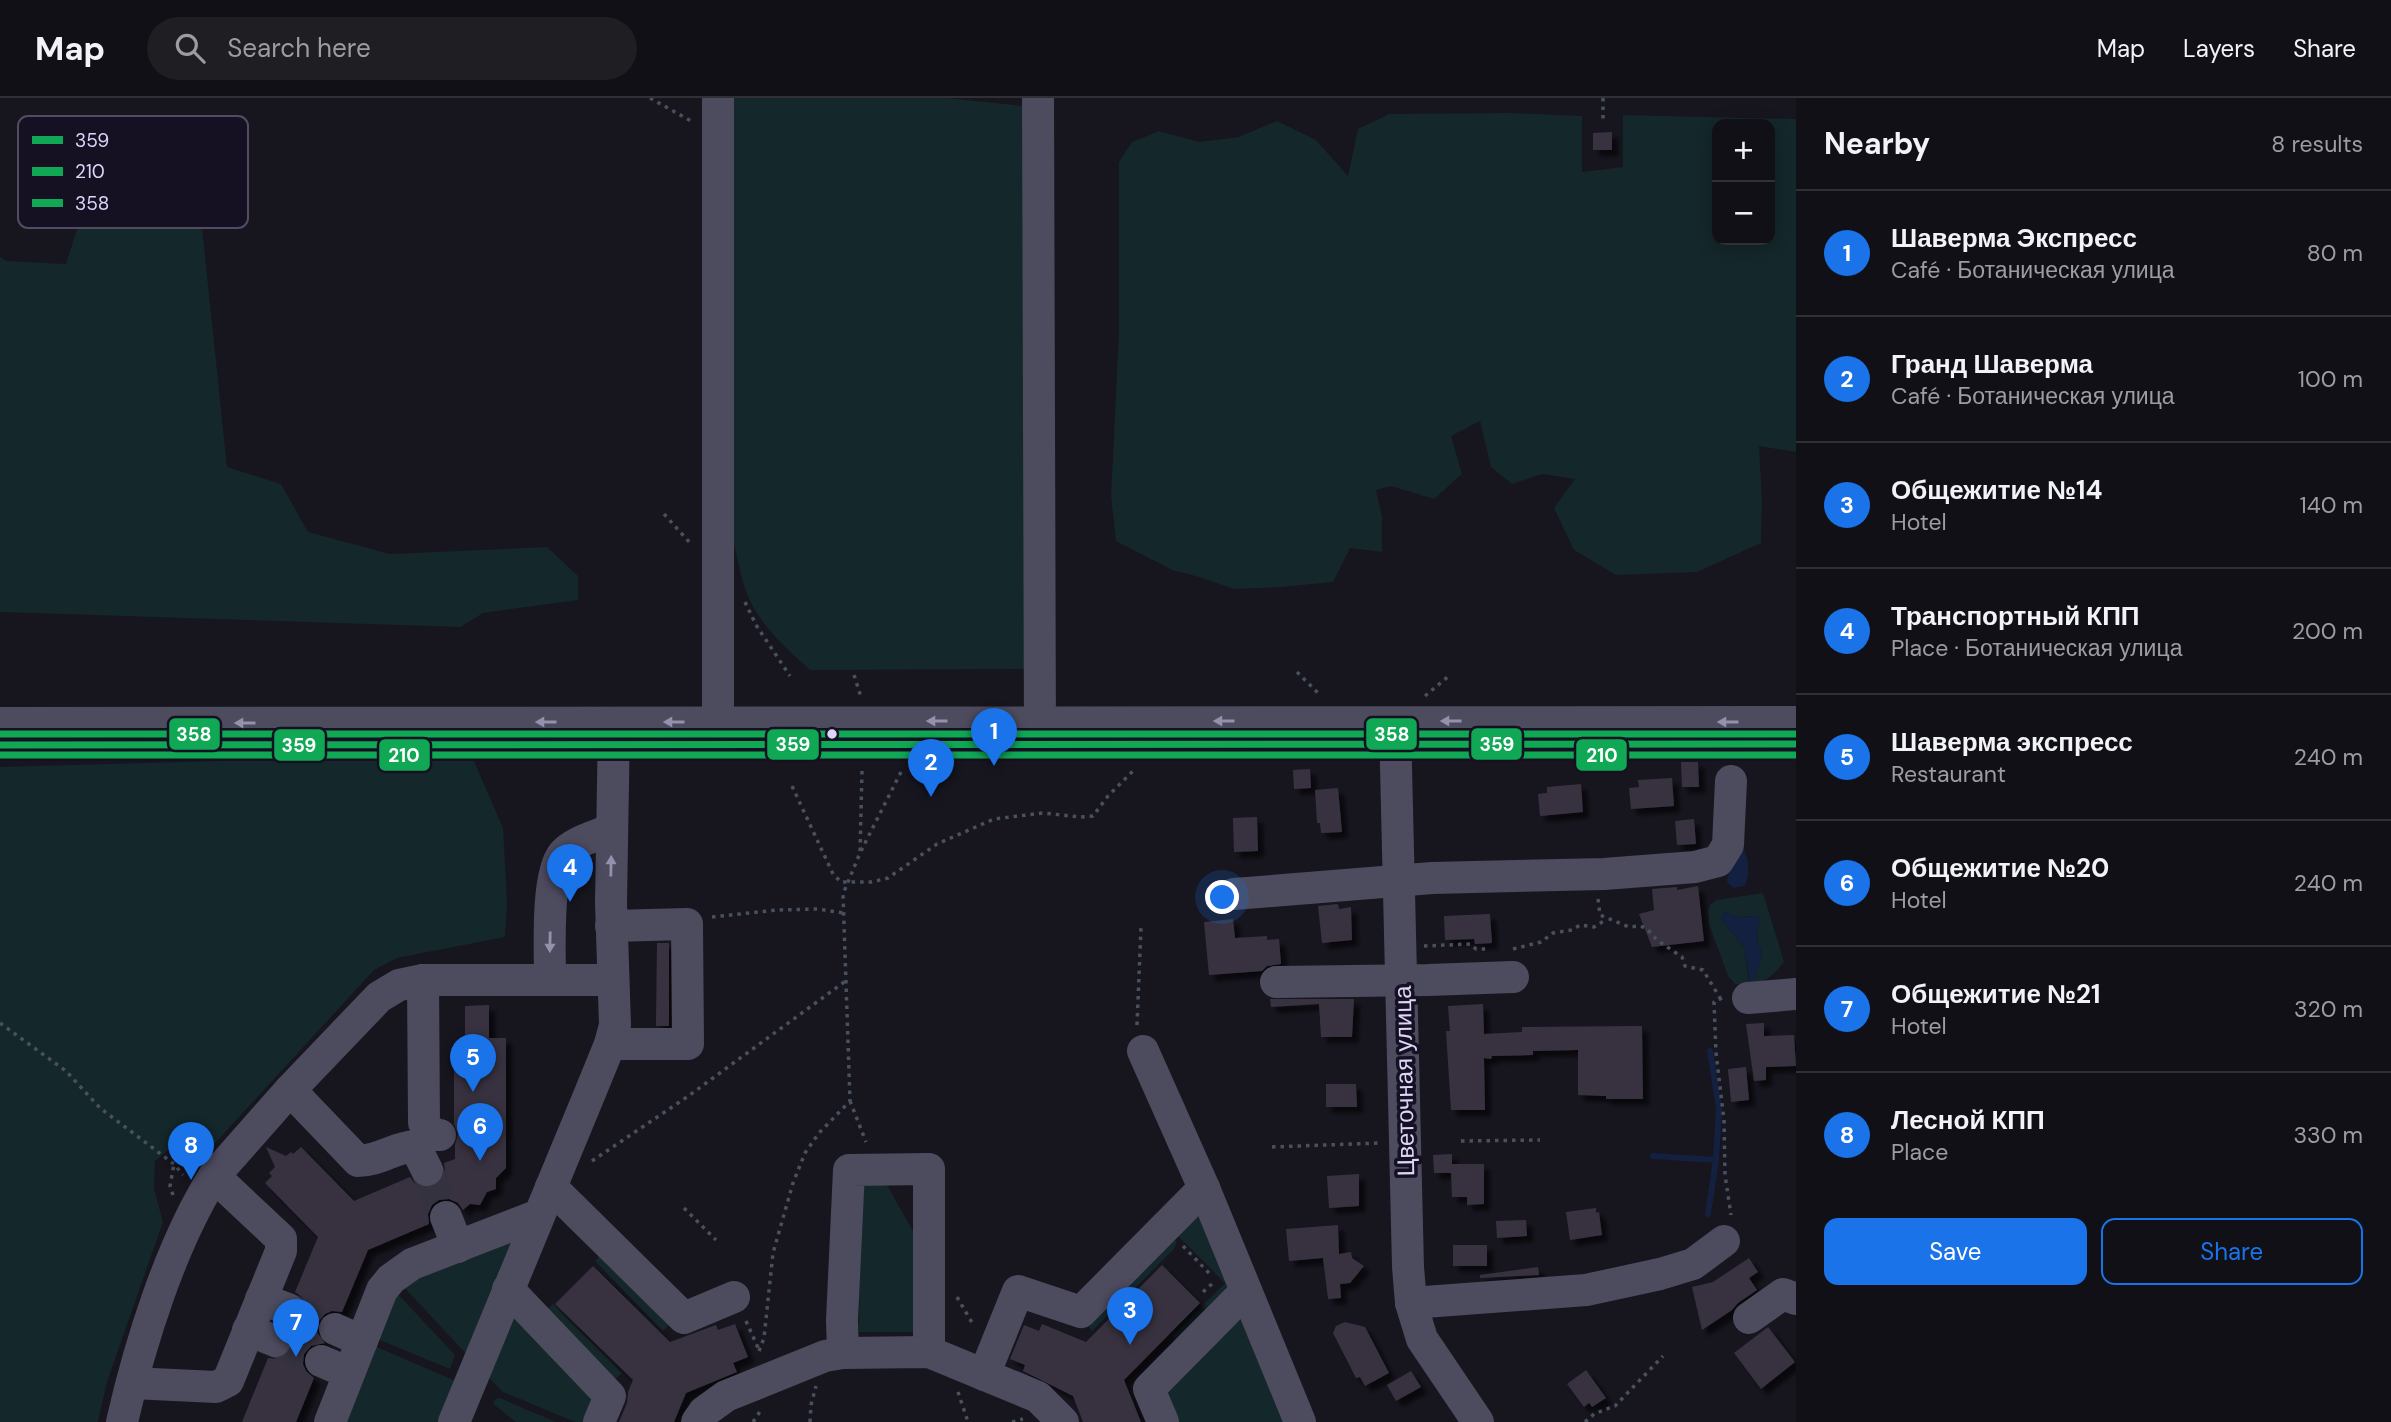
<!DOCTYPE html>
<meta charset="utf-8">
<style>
:root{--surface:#111016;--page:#1e1e23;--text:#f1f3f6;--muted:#9c9da1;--line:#303035;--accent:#1a73e8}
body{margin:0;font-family:"DM Sans",sans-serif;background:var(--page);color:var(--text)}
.controls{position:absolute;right:21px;top:21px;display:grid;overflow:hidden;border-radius:14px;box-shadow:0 4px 18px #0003}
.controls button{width:63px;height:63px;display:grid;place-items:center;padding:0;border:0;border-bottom:2px solid var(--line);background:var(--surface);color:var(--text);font:35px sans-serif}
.you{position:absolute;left:1223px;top:800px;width:24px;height:24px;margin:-18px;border:5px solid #fff;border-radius:50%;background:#1a73e8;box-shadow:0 0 0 10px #1a73e833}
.badge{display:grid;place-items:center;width:46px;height:46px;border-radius:50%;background:var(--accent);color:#fff;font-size:23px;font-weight:700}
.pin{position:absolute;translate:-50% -58px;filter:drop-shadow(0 2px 4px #0008)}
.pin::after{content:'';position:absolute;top:37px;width:24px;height:21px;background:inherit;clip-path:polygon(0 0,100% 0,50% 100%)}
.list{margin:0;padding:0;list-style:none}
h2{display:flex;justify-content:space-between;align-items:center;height:91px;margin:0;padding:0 28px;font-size:30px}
h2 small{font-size:23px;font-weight:400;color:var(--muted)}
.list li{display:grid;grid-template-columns:46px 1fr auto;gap:21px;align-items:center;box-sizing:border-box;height:126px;padding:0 28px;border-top:2px solid var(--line)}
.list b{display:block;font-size:26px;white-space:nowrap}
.list p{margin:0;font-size:23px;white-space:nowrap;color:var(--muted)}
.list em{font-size:23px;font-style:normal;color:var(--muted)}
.actions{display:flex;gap:14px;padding:21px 28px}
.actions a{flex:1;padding:16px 0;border:2px solid var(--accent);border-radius:14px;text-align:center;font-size:24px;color:var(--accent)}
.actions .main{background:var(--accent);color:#fff}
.icon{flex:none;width:38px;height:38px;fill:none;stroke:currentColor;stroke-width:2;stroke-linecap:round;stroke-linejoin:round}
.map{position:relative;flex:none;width:1796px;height:1324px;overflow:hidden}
header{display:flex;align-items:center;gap:42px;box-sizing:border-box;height:98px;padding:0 35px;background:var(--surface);border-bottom:2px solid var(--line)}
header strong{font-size:33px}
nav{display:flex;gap:38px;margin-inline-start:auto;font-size:24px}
.search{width:490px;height:63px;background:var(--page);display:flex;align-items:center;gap:18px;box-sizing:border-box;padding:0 24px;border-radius:38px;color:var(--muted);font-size:26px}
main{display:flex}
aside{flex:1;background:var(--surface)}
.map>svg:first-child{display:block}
.green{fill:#14272a;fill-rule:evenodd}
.water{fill:#132040}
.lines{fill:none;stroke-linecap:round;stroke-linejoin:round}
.stream{stroke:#132040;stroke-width:6}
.building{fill:#373340;filter:url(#shadow)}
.minor-tunnel{stroke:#35323f;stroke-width:32;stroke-dasharray:32 16;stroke-linecap:butt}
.path{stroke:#49515e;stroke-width:3.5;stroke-dasharray:3.5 5;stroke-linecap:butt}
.minor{stroke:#4d4b5e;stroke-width:32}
.bus-1-casing{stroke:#161122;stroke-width:12}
.bus-2-casing{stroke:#161122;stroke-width:12}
.bus-3-casing{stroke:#161122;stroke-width:12}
.bus-1{stroke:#10a855;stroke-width:7}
.bus-2{stroke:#10a855;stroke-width:7}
.bus-3{stroke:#10a855;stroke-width:7}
.oneway{fill:#9690ac}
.bus-dot{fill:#ded6fa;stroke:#161122;stroke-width:2.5}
.labels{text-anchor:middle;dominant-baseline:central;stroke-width:7;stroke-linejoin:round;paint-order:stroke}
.street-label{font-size:24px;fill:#ded6fa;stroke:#161122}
.key{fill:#161122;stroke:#524c63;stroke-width:2}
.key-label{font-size:19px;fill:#ded6fa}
.line-badge{stroke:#161122;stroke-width:2.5}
.badge-label{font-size:19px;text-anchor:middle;font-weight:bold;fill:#fff}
</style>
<header>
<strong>Map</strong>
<div class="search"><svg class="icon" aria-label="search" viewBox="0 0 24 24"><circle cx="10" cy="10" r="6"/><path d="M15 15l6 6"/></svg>Search here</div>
<nav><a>Map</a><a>Layers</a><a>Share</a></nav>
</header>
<main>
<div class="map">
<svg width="1796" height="1324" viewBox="0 0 1796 1324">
<defs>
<filter id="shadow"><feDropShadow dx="6" dy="6" stdDeviation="2" flood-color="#0009"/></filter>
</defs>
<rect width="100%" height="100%" fill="#17151e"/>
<g class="green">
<path d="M733,0H947L1024,8V571L810,572C785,549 756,524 745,490C740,476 738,461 734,447Z"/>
<path d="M1510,15L1582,18V74L1623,69V17L1796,21V354L1759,348L1762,402L1761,445L1697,474L1616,477L1574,452L1554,410L1575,381L1542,376L1512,386L1491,369L1480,323L1451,338L1462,376L1434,401L1391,388L1376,392L1382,419V454L1350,450L1333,484L1281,489L1234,491L1199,479L1172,472L1116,443L1111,398L1119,232V64L1132,44L1159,33L1199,44L1239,39L1277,23L1316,42L1348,78L1358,31L1389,16ZM1770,26V142H1717V26Z"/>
<path d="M202,129L227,369L281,386L308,434L390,456L547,449L578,478V502L483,515L461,529L0,514V159L6,163L66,166L77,131Z"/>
<path d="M471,656L503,730L507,803L505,839L397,860L374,872L207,1054L191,1044L175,1047L155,1063L154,1090L163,1124L107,1284L98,1324H0V669Z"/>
<path d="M1763,795L1784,864C1770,882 1759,888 1735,886L1728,878L1709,826L1708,812L1711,806L1717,802ZM1725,814L1736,819L1759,818L1757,840L1762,856L1755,879L1749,883L1744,850L1721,820Z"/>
<path d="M884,1082L917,1140V1234H859L861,1083Z"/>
<path d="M1190,1118H1200L1235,1187L1184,1249L1172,1238L1225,1185L1171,1131Z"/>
<path d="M1168,1135L1177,1144L1174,1151L1092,1233L1081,1220Z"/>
<path d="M517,1140L469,1259L401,1186Z"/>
<path d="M607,1150L677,1219L663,1233L595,1163Z"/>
<path d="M395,1193L455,1257L450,1271L375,1240Z"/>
<path d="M553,1206L622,1275L609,1287L541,1219Z"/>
<path d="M1246,1211L1292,1324H1172L1165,1296Z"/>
<path d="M510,1213L596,1292L585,1324H575L503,1294L484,1275Z"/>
<path d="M372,1247L458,1284L442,1324H340Z"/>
<path d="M500,1300L556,1324H516L493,1306L495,1301Z"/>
</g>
<g class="water">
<path d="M1742,749C1749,757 1751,780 1744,788L1733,790L1727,784C1728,773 1736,762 1739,751Z"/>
<path d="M1725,814L1736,819L1759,818L1757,840L1762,856L1755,880L1750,883L1744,850L1721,820Z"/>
</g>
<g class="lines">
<g class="stream">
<path d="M1653,1058L1716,1062"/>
<path d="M1708,1116L1716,1062L1719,1011L1710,953"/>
</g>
</g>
<g class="building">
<path d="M1612,34V52H1593V35Z"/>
<path d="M1681,664H1698L1699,689H1682Z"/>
<path d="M1310,671L1311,690L1294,691L1293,672Z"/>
<path d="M1672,680L1674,708L1631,711L1629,690L1639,689L1638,682Z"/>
<path d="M1581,686L1583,714L1540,718L1538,696L1547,695V689Z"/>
<path d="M1338,690L1342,734L1321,735L1320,725H1317L1315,692Z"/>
<path d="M1257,719L1258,753L1234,754L1233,720Z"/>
<path d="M1694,721L1696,746L1677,747L1675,723Z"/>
<path d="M1698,788L1704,843L1652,849L1639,816L1654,812L1652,791L1677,789V792Z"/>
<path d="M1338,806L1339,811L1351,809L1352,842L1322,845L1318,808Z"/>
<path d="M1490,816L1492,845L1475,846L1474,841L1445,842L1444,818Z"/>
<path d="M1233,821L1235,840L1267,838V842L1279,841L1281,866L1267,868L1262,873L1209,877L1204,824Z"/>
<path d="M657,845H669V928H656Z"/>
<path d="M1270,901H1354L1352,939H1321L1319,906L1271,909Z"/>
<path d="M1483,906L1484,936L1522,934V929L1642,928L1643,1001H1606V998L1578,997V952L1533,953V957L1492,958L1491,961L1484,960L1485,1012H1451L1446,933H1450L1448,908Z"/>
<path d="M489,907V940H506V1070L496,1080V1091L487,1094L480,1107L470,1106L463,1112L458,1105L449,1101L439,1102L432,1107L428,1116L429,1126L368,1152L342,1214L332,1213L325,1216L319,1223L317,1234L325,1245L311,1248L304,1256L303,1266L306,1273L314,1280L296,1324H242L268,1260L277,1261L286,1258L292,1249L293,1240L286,1229L299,1226L305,1218L306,1207L303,1200L295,1194L318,1139L265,1085L272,1078L269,1075L275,1069L266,1049L286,1058L291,1054L293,1056L301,1049L354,1103L410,1079L417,1088L427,1090L436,1088L443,1082L445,1074L444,1065L455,1061V1047L458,1036L454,1026V945H465V908Z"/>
<path d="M1764,925V938L1794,937L1796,968L1766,969V982L1754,983L1746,926Z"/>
<path d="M1746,969L1749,1002L1731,1004L1728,971Z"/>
<path d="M1326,986H1356L1357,1009H1326Z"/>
<path d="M1452,1056V1066H1484V1106L1467,1107V1099H1452L1451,1075H1434L1433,1057Z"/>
<path d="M1359,1076V1108L1329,1110L1327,1078Z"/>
<path d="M1596,1110V1115L1599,1114L1602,1137L1570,1142L1566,1114Z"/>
<path d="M1526,1122L1527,1138L1497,1140L1496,1123Z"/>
<path d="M1338,1127L1339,1156L1351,1154L1352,1160L1364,1168L1350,1185L1340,1186L1341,1200L1328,1201L1323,1160L1289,1163L1286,1131Z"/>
<rect x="1453" y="1147" width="34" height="21"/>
<path d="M1749,1160L1758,1174L1749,1180L1757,1192L1738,1205L1732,1212L1702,1232L1692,1189L1713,1184Z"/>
<path d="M1162,1167L1200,1205L1124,1282L1141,1324H1083L1073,1298L1023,1273L1025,1267L1010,1261L1024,1227L1039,1233L1042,1226L1086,1244Z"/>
<path d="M593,1168L670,1244L716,1227L718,1232L735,1226L748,1259L733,1265L737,1274L686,1295L674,1324H619L627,1305L628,1294L633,1282L555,1206Z"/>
<path d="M1538,1169L1539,1177L1480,1180V1177Z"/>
<path d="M1345,1224L1365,1229L1389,1275L1365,1288L1360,1279L1356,1280L1333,1235L1336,1228Z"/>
<path d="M1768,1229L1795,1264L1761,1291L1734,1255Z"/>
<path d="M1586,1272L1606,1300L1592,1309L1589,1305L1584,1309L1567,1286Z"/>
<path d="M1411,1273L1421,1289L1396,1303L1387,1287Z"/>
</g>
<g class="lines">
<g class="minor-tunnel">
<path d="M427,1072L446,1119"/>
<path d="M288,1211L335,1231"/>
<path d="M275,1243L321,1263"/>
</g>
<g class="path">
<path d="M650,0L691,23"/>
<path d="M1603,0V23"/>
<path d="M664,416L691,446"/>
<path d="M745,504L756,527L790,578"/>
<path d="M1297,574L1320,597"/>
<path d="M854,577L861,599"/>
<path d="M1425,598L1450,577"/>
<path d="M792,688L833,776L841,784H872L888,780L937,746L994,721L1043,715L1080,719L1093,718L1108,698L1133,673"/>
<path d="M861,753L902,672"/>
<path d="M1598,801L1600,817L1629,829L1640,828L1646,830L1657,842L1682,859L1685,868L1703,872L1720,900"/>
<path d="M712,819L777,812L818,811L844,815"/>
<path d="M1424,848L1470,846L1476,851H1488"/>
<path d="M1513,851L1541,844L1553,835L1572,832L1580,827L1594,829L1607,821"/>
<path d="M1722,900L1714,904L1716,955L1724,1022L1725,1077L1731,1117"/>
<path d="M0,925L66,973L100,1010L174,1066L183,1077"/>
<path d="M1137,927L1141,829"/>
<path d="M850,1003L866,1044"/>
<path d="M1461,1043L1540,1042"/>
<path d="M1272,1049L1379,1045"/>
<path d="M592,1063L687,999L847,882"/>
<path d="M173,1097L170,1088L174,1066"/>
<path d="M684,1110L716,1142"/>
<path d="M1183,1148L1209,1175"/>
<path d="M1203,1194L1214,1184"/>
<path d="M957,1199L974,1228"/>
<path d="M746,1223L760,1254"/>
<path d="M759,1253L764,1240L773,1155L793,1085L805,1055L819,1035L850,1003L843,796L860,755L862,673"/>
<path d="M958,1294L968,1324"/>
<path d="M753,1324L761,1312"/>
<path d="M810,1324L811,1307L816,1288"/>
<path d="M1012,1324L1023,1321"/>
<path d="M1585,1324L1594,1316L1615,1308L1663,1258"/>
</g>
<g class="minor">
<path d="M718,0V643"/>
<path d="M1038,0L1040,643"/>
<path d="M0,625L1796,624"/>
<path d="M1395,627L1408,1169L1411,1205L1422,1241L1478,1324"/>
<path d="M0,647L1796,646"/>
<path d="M1234,796L1432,780L1604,776L1695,769L1718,763L1728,747L1731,683"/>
<path d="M550,881C550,853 546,777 563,756C574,743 597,738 612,731"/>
<path d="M423,882L424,1025L433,1037H440"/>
<path d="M1276,884L1428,882L1513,879"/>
<path d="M1748,900L1796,896"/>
<path d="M610,946H688L687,826L611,828"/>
<path d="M1143,953L1204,1090L1300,1324"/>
<path d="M290,992L358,1063C379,1063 395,1049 415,1048L427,1072"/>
<path d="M551,1089L684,1220L734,1199"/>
<path d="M446,1119L458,1149"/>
<path d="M508,1191L610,1298L599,1324"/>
<path d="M261,1201L288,1211"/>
<path d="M1411,1205L1586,1192L1660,1176L1693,1166L1724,1143"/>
<path d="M1749,1220L1783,1196L1796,1201"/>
<path d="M335,1231L362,1243"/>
<path d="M248,1232L275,1243"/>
<path d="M843,1255L842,1222L849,1072L929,1071V1254"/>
<path d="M321,1263L349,1275"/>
<path d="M984,1277L1018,1193L1081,1214L1204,1090"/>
<path d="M132,1285L216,1289L228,1283L281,1153V1141L214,1078"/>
<path d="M122,1324C140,1245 171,1146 214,1078L290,992L379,899L399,887L423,882H613"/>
<path d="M330,1324L382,1192L391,1181L412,1166L539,1117"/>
<path d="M454,1324L590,995L610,946L615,927L611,805L614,625"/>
<path d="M697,1324L704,1314L726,1298L825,1258L843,1255L929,1254L1038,1299L1063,1324"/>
<path d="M1163,1324L1149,1291L1246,1193"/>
</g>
<defs>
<path id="bus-1" d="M0,647L1796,646"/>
<path id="bus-2" d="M0,657H1796"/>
<path id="bus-3" d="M0,636H1796"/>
</defs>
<use href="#bus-1" class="bus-1-casing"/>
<use href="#bus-2" class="bus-2-casing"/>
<use href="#bus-3" class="bus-3-casing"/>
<use href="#bus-1" class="bus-1"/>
<use href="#bus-2" class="bus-2"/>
<use href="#bus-3" class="bus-3"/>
</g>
<defs><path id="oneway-solid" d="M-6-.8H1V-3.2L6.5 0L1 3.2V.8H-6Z" transform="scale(1.75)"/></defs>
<g class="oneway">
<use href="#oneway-solid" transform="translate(937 623) rotate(-180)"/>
<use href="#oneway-solid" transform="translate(1224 623) rotate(-180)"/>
<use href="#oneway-solid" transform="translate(1451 623) rotate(-180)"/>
<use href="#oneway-solid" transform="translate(546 624) rotate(180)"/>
<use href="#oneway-solid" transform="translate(674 624) rotate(180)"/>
<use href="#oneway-solid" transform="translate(1728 624) rotate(-180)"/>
<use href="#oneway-solid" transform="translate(245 625) rotate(180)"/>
<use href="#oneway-solid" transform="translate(611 768) rotate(-89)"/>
<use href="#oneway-solid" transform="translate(550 844) rotate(91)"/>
</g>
<circle class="bus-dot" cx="832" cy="636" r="6"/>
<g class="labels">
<g class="street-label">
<text transform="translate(1404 983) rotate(-91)">Цветочная улица</text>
</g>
</g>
<rect x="18" y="18" width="230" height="112" rx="10" class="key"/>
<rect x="32" y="38" width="31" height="8" fill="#10a855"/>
<rect x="32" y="69" width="31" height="9" fill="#10a855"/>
<rect x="32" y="101" width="31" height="8" fill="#10a855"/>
<g class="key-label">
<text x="75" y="49">359</text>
<text x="75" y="80">210</text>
<text x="75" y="112">358</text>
</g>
<g class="line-badge">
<rect x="168" y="619" width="53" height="34" rx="7" fill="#10a855"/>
<rect x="1365" y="619" width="53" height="34" rx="7" fill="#10a855"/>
<rect x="1470" y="629" width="53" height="34" rx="7" fill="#10a855"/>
<rect x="766" y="630" width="54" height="33" rx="7" fill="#10a855"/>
<rect x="273" y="630" width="53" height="34" rx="7" fill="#10a855"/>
<rect x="378" y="640" width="53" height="34" rx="7" fill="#10a855"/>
<rect x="1575" y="640" width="53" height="34" rx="7" fill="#10a855"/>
</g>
<g class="badge-label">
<text x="194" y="643">358</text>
<text x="1392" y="643">358</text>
<text x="1497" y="653">359</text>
<text x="793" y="653">359</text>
<text x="299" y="654">359</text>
<text x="404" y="664">210</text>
<text x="1602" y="664">210</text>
</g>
</svg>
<div class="controls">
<button>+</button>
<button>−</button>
</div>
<div class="you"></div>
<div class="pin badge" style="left:994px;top:668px">1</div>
<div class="pin badge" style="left:931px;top:699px">2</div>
<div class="pin badge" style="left:1130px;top:1247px">3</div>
<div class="pin badge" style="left:570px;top:804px">4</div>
<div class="pin badge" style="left:473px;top:994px">5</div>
<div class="pin badge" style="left:480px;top:1063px">6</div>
<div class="pin badge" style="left:296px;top:1259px">7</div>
<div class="pin badge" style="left:191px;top:1082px">8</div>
</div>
<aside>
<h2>Nearby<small>8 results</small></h2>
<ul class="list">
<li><span class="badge">1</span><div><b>Шаверма Экспресс</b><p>Café · Ботаническая улица</p></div><em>80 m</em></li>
<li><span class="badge">2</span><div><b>Гранд Шаверма</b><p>Café · Ботаническая улица</p></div><em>100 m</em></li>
<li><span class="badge">3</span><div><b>Общежитие №14</b><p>Hotel</p></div><em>140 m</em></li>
<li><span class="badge">4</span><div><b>Транспортный КПП</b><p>Place · Ботаническая улица</p></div><em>200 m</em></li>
<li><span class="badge">5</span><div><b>Шаверма экспресс</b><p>Restaurant</p></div><em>240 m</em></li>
<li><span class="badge">6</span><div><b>Общежитие №20</b><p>Hotel</p></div><em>240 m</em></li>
<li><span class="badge">7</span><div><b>Общежитие №21</b><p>Hotel</p></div><em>320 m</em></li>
<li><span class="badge">8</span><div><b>Лесной КПП</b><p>Place</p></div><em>330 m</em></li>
</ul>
<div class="actions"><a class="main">Save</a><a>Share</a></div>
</aside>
</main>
